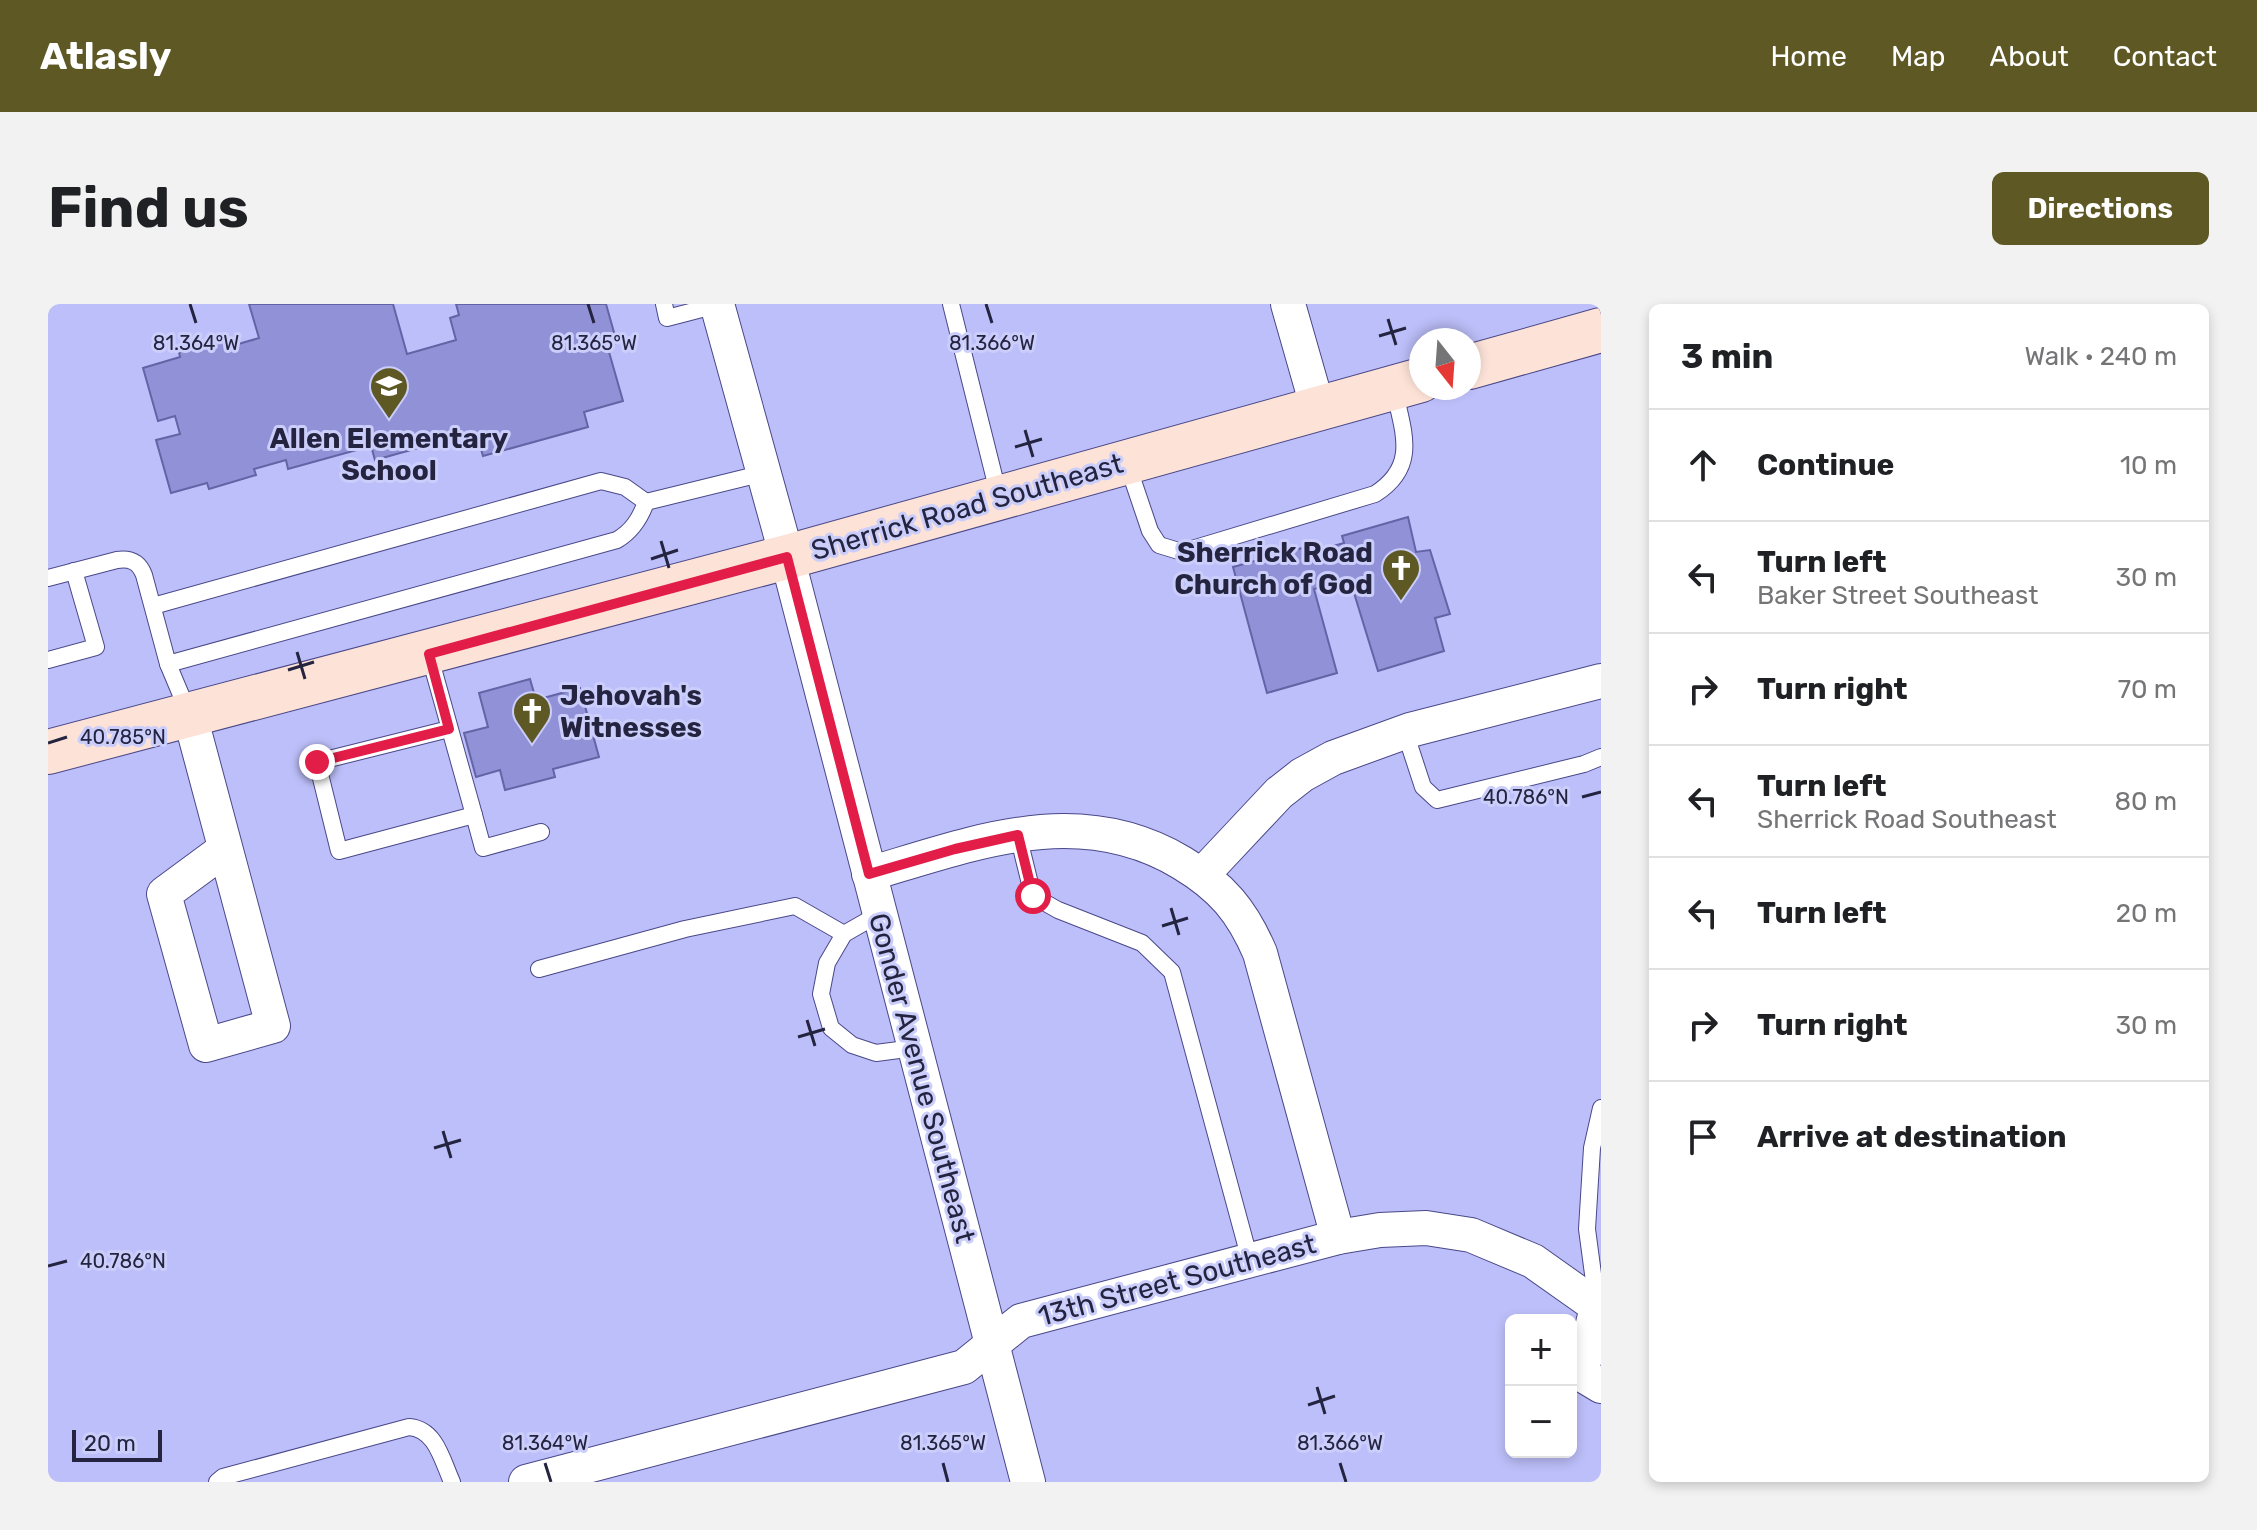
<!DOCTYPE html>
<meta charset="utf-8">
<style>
:root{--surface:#fff;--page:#f2f2f2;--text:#202124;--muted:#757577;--line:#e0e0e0;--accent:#5e5825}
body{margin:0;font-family:Rubik,sans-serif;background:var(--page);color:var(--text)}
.controls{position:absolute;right:24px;bottom:24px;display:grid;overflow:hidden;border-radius:12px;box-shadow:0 4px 12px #0003}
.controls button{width:72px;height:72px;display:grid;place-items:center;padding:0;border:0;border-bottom:2px solid var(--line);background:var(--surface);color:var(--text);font:40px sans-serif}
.compass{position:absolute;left:1361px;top:24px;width:72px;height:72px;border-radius:50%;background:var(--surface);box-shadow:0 4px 12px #0003;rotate:163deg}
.scale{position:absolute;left:24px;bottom:20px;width:90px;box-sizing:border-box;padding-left:8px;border:4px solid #242440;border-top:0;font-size:22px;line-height:28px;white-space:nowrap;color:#242440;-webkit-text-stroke:6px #cbcefa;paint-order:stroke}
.stop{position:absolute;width:24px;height:24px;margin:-18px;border:6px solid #e11d48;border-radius:50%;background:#fff}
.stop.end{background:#e11d48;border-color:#fff;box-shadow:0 2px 8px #0008}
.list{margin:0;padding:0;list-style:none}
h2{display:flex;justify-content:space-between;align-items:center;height:104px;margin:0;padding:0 32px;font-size:34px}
h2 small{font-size:26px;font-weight:400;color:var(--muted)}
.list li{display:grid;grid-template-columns:52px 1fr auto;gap:24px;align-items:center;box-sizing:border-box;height:112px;padding:0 32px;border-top:2px solid var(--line)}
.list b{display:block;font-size:30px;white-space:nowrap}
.list p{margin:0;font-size:26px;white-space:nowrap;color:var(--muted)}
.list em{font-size:26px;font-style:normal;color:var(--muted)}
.icon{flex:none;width:44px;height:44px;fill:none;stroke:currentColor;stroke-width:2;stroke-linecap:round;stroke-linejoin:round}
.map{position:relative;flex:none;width:1553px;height:1178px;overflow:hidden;border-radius:12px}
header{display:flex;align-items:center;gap:48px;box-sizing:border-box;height:112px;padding:0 40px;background:var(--accent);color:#fff}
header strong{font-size:38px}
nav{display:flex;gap:44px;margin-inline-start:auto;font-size:28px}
.intro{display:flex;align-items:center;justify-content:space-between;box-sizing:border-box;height:192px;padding:0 48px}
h1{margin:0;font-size:56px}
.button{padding:20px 36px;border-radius:12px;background:var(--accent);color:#fff;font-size:28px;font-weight:700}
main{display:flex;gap:48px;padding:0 48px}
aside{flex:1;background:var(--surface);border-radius:12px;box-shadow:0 4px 12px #0003}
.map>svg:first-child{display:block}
.building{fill:#9091d7;stroke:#6463a6;stroke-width:2}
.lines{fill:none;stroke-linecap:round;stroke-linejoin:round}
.lane-casing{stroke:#4a4888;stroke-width:18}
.street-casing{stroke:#4a4888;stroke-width:36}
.secondary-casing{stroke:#4a4888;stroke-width:46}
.lane{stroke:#fff;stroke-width:16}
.street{stroke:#fff;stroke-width:34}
.secondary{stroke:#fce2d7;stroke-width:44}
.route{stroke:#e11d48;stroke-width:10}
.ticks{fill:none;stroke:#242440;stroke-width:3}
.labels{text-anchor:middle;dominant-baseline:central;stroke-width:6;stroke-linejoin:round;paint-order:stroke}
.poi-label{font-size:28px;font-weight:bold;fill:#242440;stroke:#cbcefa}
.street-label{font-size:28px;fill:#242440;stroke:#cbcefa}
.ticks-label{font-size:20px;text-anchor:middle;fill:#242440;stroke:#cbcefa;stroke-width:6;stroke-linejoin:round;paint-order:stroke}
</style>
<header>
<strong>Atlasly</strong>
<nav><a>Home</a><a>Map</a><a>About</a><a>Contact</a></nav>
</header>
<div class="intro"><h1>Find us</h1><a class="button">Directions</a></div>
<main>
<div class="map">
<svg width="1553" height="1178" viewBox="0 0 1553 1178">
<rect width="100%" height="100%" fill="#bdbffa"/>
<g class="building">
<path d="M201,0H345L359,50L408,36L402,14L411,11L408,0H558L569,39L559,41L575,97L536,108L540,123L435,152L428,128L327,156L323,142L240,165L238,156L206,165L208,171L161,185L159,179L123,189L108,136L132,130L127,112L110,117L95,64L132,53L131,48L185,33L187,41L211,34Z"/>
<path d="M1360,213L1368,248L1382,246L1402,310L1387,314L1396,347L1330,367L1302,276L1266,285L1289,369L1219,389L1185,263L1254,244L1256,250L1296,239L1294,232Z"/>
<path d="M482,375L488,396L532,384L551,453L505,465L507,473L457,486L452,466L428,473L416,429L440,423L431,389Z"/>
</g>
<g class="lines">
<defs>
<g id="lane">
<path d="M616,0L619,14L669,1"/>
<path d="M903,0L951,192"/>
<path d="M1079,159L1102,227L1111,241L1134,248L1327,190C1371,162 1355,128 1346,85"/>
<path d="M0,274L69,256C83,254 91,258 96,271L120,360L569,236C584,227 592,215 598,198L716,169"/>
<path d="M105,302L553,177L577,183L598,198"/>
<path d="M381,350L426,511L291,547L269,458L401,425"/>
<path d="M0,356L48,343L26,267"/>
<path d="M120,360L141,410"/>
<path d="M1357,428L1375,483L1389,496L1536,460L1553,453"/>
<path d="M426,511L435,544L493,528"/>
<path d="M970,531L985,592L1010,606L1094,639L1124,668L1202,956"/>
<path d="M831,610L796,630L779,659L773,690L783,724L804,741L828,749L866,744"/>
<path d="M491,665L637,625L747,602L796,630"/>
<path d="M1549,1000L1539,925L1544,844L1553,804"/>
<path d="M169,1178L175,1173L361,1123C388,1125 394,1156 404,1178"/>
</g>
<g id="street">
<path d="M669,0L739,253L980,1178"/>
<path d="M1240,0L1270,105"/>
<path d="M142,412L225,722L158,741L116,590L177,545"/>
<path d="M821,570C926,539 1031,497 1134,559C1174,583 1194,607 1212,649L1290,933"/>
<path d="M1154,571L1231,489L1254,471L1285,454L1362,426L1553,377"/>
<path d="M1549,1003L1533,1070L1553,1082"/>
<path d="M478,1178L916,1063L973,1017L1290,933L1332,926L1378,924L1423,931L1485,957L1553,1005"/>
</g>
<g id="secondary">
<path d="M1421,63L1553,26"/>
<path d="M0,448L739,253L1373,76"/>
</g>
</defs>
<use href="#lane" class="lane-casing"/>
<use href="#street" class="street-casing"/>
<use href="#secondary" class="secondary-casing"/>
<use href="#lane" class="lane"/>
<use href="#street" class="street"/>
<use href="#secondary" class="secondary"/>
</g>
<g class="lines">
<path class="route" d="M269,458L401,425L381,350L739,253L821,570L907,545L970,531L985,592"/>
</g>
<path class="ticks" d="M142,0L148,19M540,0L546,19M938,0L944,19M1340,15L1348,41M1331,32L1358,24M977,126L985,153M967,143L994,135M613,237L621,264M603,255L630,246M249,348L257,375M240,366L266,358M0,439L19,433M1534,493L1553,488M1123,604L1131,631M1114,622L1140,614M759,716L767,742M750,733L777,725M395,827L403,854M386,844L413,836M0,962L19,957M1269,1083L1277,1110M1260,1101L1287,1092M497,1159L503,1178M895,1159L900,1178M1292,1159L1298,1178"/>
<defs>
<symbol id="school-pin" viewBox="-11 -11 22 30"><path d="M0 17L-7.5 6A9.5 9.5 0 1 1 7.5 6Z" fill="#5e5825" stroke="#cbcefa"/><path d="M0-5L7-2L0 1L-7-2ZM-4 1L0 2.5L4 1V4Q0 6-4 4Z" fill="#fff"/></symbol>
<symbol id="church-pin" viewBox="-11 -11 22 30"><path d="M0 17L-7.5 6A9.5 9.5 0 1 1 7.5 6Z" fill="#5e5825" stroke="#cbcefa"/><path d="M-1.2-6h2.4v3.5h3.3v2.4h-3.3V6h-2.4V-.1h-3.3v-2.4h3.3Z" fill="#fff"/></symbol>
</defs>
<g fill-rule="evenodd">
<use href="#school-pin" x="319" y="60" width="44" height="60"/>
<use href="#church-pin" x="1331" y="242" width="44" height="60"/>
<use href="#church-pin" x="462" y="385" width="44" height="60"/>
</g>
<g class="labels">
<g class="poi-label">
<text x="341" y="134">Allen Elementary<tspan x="341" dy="32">School</tspan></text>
<text x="1325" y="248" text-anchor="end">Sherrick Road<tspan x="1325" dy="32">Church of God</tspan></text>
<text x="512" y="391" text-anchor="start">Jehovah's<tspan x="512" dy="32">Witnesses</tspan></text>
</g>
<g class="street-label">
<text transform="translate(919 203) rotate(-16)">Sherrick Road Southeast</text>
<text transform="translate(874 774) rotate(75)">Gonder Avenue Southeast</text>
<text transform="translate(1129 976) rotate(-15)">13th Street Southeast</text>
</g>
</g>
<g class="ticks-label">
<text x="148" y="46">81.364°W</text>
<text x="546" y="46">81.365°W</text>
<text x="944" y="46">81.366°W</text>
<text x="75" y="440">40.785°N</text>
<text x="1478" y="500">40.786°N</text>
<text x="75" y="964">40.786°N</text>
<text x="497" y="1146">81.364°W</text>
<text x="895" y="1146">81.365°W</text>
<text x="1292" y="1146">81.366°W</text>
</g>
</svg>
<div class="controls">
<button>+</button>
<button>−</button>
</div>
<svg class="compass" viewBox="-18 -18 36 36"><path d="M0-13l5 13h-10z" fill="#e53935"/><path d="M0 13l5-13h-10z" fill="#757577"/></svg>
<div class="scale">20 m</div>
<div class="stop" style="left:985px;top:592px"></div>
<div class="stop end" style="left:269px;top:458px"></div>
</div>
<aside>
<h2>3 min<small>Walk · 240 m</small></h2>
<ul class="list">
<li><svg class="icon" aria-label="ahead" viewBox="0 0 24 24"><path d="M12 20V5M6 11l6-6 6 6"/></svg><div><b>Continue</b></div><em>10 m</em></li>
<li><svg class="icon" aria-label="left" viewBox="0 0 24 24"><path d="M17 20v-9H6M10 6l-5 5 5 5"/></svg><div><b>Turn left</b><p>Baker Street Southeast</p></div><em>30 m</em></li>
<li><svg class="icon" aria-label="right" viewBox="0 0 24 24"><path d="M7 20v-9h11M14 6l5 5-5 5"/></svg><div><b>Turn right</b></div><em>70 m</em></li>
<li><svg class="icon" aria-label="left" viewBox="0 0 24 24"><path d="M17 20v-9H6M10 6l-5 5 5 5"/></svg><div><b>Turn left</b><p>Sherrick Road Southeast</p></div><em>80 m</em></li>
<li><svg class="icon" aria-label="left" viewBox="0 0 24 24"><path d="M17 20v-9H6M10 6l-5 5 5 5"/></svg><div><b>Turn left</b></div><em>20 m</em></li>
<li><svg class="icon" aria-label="right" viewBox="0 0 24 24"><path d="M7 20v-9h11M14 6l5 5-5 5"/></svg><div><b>Turn right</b></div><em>30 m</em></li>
<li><svg class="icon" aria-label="arrive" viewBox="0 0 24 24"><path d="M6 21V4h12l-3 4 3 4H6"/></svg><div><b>Arrive at destination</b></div></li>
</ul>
</aside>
</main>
